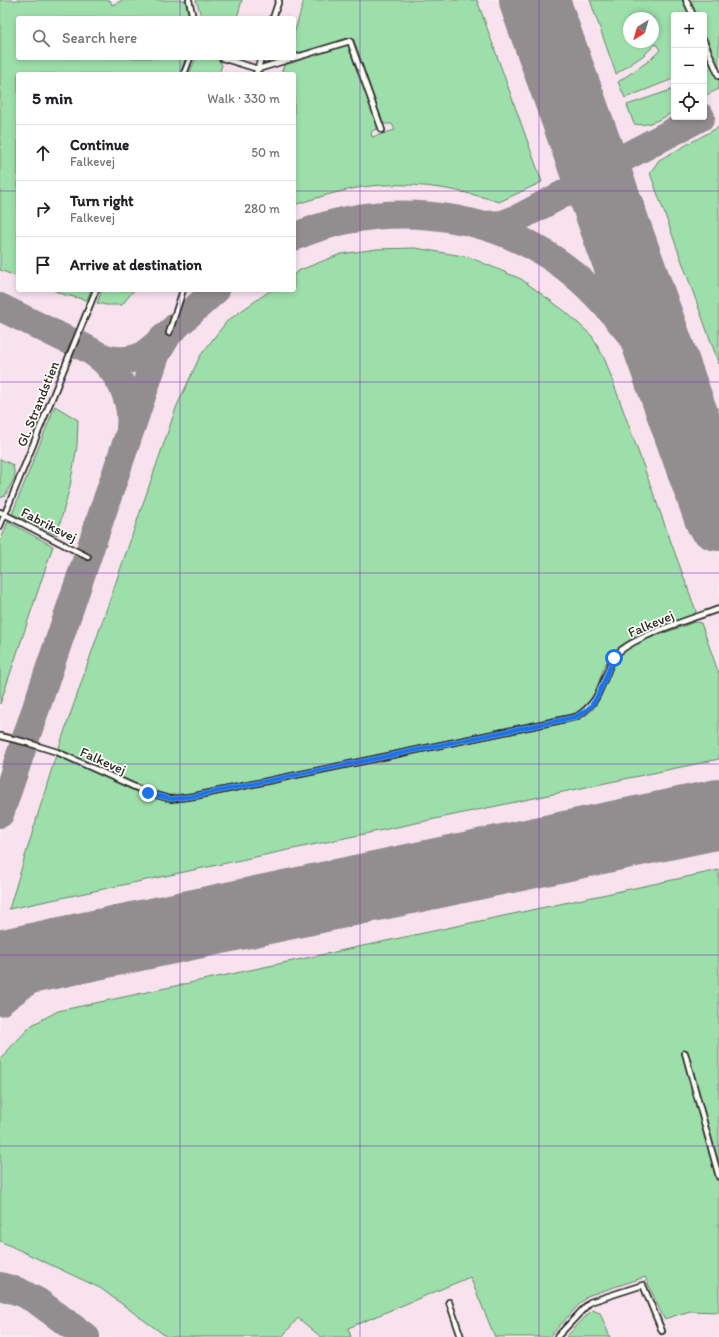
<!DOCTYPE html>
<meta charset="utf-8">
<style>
:root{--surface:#fff;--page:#f6f6f6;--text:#202124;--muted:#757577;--line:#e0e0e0}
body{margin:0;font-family:Itim,sans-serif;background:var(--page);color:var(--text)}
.controls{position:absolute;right:12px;top:12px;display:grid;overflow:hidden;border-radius:4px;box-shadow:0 2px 6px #0003}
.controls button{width:36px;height:36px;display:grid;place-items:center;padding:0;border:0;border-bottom:1px solid var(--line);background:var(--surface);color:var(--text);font:20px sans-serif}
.compass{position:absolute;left:623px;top:12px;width:36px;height:36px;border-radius:50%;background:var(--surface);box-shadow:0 2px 6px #0003;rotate:217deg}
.stop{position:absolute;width:12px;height:12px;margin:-9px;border:3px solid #1a73e8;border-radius:50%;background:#fff}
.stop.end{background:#1a73e8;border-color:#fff;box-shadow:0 1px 4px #0008}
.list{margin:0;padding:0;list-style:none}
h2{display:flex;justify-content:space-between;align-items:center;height:52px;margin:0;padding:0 16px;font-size:17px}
h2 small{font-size:13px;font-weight:400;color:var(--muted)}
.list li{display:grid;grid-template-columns:26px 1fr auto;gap:12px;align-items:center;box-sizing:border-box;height:56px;padding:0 16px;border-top:1px solid var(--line)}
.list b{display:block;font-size:15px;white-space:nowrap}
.list p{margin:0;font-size:13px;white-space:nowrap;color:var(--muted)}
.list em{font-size:13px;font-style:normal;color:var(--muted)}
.icon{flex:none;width:22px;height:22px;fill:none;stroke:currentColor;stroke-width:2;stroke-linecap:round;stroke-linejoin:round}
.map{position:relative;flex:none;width:719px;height:1337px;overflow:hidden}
.search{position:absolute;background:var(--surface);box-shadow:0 2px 6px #0003;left:16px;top:16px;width:280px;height:44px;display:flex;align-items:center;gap:10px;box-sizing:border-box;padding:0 14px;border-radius:4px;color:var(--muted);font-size:15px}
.panel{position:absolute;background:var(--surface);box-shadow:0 2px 6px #0003;left:16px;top:72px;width:280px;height:220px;border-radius:4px}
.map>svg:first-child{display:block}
.built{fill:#f7e2ee;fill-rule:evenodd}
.green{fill:#9ddfaa;stroke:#64856a;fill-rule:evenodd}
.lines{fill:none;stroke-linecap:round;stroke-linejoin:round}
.taxiway{stroke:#928e8f;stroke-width:28}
.runway{stroke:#928e8f;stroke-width:70}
.lane-casing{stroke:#2b2b2b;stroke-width:8}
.lane{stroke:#fdfcf7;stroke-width:4.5}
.route{stroke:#1a73e8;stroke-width:5}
.grid{fill:none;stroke:#7b2cbf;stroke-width:1;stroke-opacity:0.55}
.labels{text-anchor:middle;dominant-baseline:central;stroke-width:3.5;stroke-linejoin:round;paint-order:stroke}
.street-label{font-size:14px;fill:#2b2b2b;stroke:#fdfcf7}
</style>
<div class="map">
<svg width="719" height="1337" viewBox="0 0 719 1337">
<rect width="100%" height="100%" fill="#faf0f3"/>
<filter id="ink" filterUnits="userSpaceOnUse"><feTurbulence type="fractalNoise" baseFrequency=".025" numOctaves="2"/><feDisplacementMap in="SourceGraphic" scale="8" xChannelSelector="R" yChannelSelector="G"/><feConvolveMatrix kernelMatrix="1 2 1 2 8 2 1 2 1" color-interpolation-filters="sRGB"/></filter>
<g filter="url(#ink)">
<path class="built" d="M0,0H719V1337H0ZM674,15H704V117H674ZM18,18H294V58H18ZM629,18H653V42H629ZM18,74H294V290H18Z"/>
<g class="green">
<path d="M0,0H110L112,5L123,0H185L189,18H18V58H186L180,74H18V277L0,270Z"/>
<path d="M196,0H242L237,18H200V12Z"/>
<path d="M304,0H477L542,182L499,202C462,190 423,183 384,185C353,186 323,196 294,205V74H281L284,65L348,45L378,126L376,129L371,132L372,137L395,130L392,124H383L353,37L298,53L294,52V34Z"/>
<path d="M590,0H684L691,15H674V81L673,79L625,98L618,82L650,60L660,50L656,44L644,55L616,74ZM629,18H653V42H629Z"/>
<path d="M689,0H719V68L704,34V15H695Z"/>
<path d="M704,46L719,82V89L704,96Z"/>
<path d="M196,58L218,59L222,65L219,74H189Z"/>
<path d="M674,89V112C662,118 649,127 634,124L627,105Z"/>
<path d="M719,127V364L650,173L659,160Z"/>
<path d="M415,248L469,257L521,279L566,312L592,336L605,360L696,611L694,616C670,625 621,636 608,659C596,682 600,697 576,713L188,795L170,796L147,789L58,750L176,408L200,356L227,321L271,290H294V274L300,270L341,254L377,249Z"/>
<path d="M53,290H91L87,300L65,295Z"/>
<path d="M102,290H134L122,305H106L97,303Z"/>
<path d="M55,406L78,420L77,446L70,486L57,535L12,514Z"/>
<path d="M0,459L13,465L15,477L5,496L0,498Z"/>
<path d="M8,522L53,546L0,704V542Z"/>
<path d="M695,622L701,623L719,674V759L9,909L56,755L145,794L163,800L178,802L555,725C562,723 572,722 579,719C607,708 602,675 619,656C624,651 630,647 636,643Z"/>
<path d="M719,870V1312L690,1311L664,1319L645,1277L587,1296L549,1337H495L470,1277L348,1328L351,1337H321L298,1318L282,1337H167L100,1288L0,1241V1060L6,1052L32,1025L58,1011Z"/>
<path d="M592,1310L600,1313L610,1337H566Z"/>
</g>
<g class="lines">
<g class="taxiway">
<path d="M481,225L503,224L518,218L567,192L629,155L701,117"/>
<path d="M294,237C377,201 479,208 555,260C588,282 615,314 639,346C645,354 650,363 655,372C666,390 676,408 687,427"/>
<path d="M0,307C20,317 41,327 61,337C72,342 84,346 94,353C117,368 133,399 130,427"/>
<path d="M94,353C109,361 123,363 139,357C150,352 159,341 168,334C184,319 200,304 216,290"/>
<path d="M0,814L156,355L169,333"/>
<path d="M0,1002C35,974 63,959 104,943"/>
<path d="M0,1286L20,1292L37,1301L86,1337"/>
</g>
<g class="runway">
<path d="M534,0L719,516"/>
<path d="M0,965L719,814"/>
</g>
<defs>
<g id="lane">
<path d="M189,0L193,18"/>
<path d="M686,0L693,15"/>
<path d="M273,18L279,0"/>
<path d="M704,41L719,76"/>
<path d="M222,58L258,69L350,41L382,130"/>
<path d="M184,74L190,58"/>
<path d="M256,74L261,58"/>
<path d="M169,333L183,290"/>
<path d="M0,512L88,557"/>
<path d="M0,526L96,290"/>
<path d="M0,736L25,742L57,752L148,793L171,799L195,796L576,717C596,704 598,694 607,673C609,668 611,662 614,657C629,637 694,618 719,609"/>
<path d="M685,1053L719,1177"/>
<path d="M449,1302L461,1337"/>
<path d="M557,1337L590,1302L643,1285L662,1331"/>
</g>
</defs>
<use href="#lane" class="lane-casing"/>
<use href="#lane" class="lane"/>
</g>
</g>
<g class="lines" filter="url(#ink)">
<path class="route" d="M148,793L171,799L195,796L576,717C581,713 587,711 591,706C602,693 606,673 614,658"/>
</g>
<path class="grid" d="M180,0V18M360,0V1337M539,0V1337M180,58V74M0,191H18M294,191H719M180,290V1337M0,382H719M0,573H719M0,764H719M0,955H719M0,1146H719"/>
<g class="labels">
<g class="street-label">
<text transform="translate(38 404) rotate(-68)">Gl. Strandstien</text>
<text transform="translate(49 525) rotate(27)">Fabriksvej</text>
<text transform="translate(651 624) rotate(-23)">Falkevej</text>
<text transform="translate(103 761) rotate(24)">Falkevej</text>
</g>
</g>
</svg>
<div class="controls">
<button>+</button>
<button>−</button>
<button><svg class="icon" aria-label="locate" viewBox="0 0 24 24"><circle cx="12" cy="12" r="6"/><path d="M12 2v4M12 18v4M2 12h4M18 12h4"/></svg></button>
</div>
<svg class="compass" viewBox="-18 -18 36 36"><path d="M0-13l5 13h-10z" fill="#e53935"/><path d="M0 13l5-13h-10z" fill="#757577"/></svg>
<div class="stop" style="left:614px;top:658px"></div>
<div class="stop end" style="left:148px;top:793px"></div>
<div class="search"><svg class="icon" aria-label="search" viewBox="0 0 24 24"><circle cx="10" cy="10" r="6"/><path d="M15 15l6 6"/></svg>Search here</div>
<section class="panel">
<h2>5 min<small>Walk · 330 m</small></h2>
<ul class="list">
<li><svg class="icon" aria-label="ahead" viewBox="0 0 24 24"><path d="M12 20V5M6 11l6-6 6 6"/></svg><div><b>Continue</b><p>Falkevej</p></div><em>50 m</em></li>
<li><svg class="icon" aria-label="right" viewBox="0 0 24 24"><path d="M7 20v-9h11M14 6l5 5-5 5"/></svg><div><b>Turn right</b><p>Falkevej</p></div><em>280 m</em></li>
<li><svg class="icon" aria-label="arrive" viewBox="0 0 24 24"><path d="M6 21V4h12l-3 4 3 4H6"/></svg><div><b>Arrive at destination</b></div></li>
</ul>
</section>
</div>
